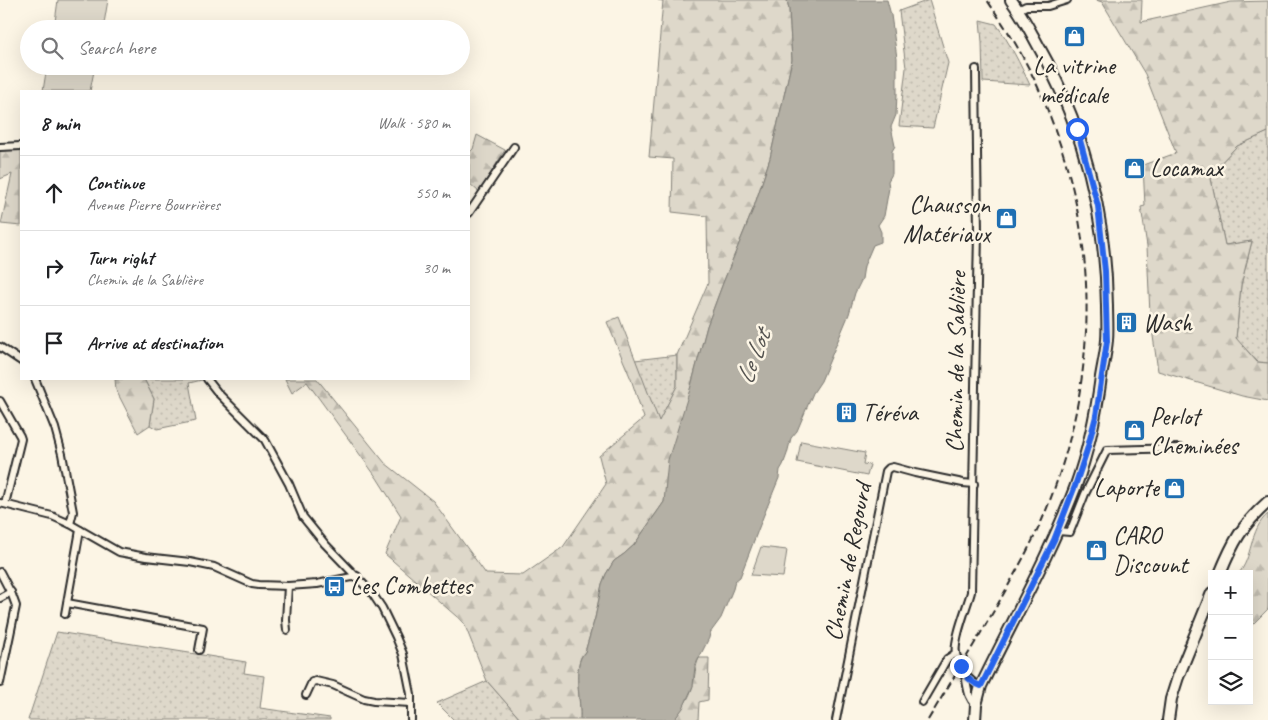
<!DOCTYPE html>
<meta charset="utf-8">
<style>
:root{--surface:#fff;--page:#f2f2f2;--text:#202124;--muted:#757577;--line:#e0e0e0}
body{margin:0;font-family:Caveat,sans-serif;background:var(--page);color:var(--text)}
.controls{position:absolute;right:15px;bottom:15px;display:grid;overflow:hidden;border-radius:0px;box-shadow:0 5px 20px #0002}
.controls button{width:45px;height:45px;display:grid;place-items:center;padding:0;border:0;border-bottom:1px solid var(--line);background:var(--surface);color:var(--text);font:25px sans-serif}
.stop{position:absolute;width:15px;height:15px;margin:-11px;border:4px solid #2563eb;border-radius:50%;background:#fff}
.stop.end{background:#2563eb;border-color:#fff;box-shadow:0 1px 5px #0008}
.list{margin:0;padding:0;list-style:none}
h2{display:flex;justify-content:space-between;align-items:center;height:65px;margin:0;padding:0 20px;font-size:21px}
h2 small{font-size:16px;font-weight:400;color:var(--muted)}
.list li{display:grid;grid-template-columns:32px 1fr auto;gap:15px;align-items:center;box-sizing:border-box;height:75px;padding:0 20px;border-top:1px solid var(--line)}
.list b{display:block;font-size:19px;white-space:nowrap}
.list p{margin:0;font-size:16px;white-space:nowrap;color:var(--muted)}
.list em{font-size:16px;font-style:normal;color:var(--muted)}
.icon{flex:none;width:28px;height:28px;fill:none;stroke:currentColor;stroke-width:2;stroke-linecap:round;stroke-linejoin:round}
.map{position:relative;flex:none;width:1268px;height:720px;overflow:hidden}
.search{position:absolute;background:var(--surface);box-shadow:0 5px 20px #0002;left:20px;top:20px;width:450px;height:55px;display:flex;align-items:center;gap:12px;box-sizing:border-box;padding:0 18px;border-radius:28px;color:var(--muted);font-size:19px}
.panel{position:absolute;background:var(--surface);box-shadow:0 5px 20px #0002;left:20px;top:90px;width:450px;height:290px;border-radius:0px}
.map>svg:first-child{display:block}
.grass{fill:url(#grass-dots);stroke:#84827a}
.forest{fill:url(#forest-firs);stroke:#84827a}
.garden{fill:#ded8ca;stroke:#84827a}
.water{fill:#b4b0a5;stroke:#7d7b74}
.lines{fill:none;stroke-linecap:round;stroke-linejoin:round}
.street-casing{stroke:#2b2b2b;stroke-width:10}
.primary-casing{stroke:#2b2b2b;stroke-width:14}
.street{stroke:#fcf5e5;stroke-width:6}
.primary{stroke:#fcf5e5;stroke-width:10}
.rail{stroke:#2b2b2b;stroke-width:2;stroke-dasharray:8 4;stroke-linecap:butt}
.route{stroke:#2563eb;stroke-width:6}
.labels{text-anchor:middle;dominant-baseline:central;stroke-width:5;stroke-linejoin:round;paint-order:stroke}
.poi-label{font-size:25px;fill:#2b2b2b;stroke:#fcf5e5;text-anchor:start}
.street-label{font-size:25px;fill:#2b2b2b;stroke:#fcf5e5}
.water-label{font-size:26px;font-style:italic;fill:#545350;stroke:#fcf5e5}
</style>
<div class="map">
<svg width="1268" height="720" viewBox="0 0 1268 720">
<defs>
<pattern id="grass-dots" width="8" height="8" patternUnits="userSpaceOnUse" patternTransform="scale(1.25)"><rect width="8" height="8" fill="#ded8ca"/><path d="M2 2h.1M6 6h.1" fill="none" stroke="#bfbaae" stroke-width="1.8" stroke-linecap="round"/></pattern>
<pattern id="forest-firs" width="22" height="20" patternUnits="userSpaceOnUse" patternTransform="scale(1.25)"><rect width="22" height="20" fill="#ded8ca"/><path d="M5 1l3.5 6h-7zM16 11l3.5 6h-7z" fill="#bfbaae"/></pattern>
</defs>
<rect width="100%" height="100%" fill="#fcf5e5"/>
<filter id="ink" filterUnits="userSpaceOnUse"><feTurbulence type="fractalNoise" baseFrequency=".02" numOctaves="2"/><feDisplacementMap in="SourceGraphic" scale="10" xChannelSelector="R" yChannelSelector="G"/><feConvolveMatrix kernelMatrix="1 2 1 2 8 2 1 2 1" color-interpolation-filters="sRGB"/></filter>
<g filter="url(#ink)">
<g class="grass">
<path d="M929,0L948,63L933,128L899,126L906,68L899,11Z"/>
<path d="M980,20L996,24C1010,43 1020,64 1030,85L983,82L982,42Z"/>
<path d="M1268,132V363L1258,362L1236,339L1241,285L1252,241L1225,245L1210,174L1237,146Z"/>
<path d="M677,355V386L659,422L635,360Z"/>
<path d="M144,379H202V380L189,383L196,421L157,429L150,425L154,399Z"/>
<path d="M57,632L246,662L244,673L264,676L260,708L330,718V720H28Z"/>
<path d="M487,681L521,720H454L437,703Z"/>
</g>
<g class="forest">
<path d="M658,0H787L789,9L792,60L770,158L754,207L723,283L707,326L691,386L664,502L634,545L624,554L614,561L606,574L602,584L595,618L585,652C571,665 582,702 580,720H521L487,681L464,623L385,554L401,516L377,478L307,382L292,393L285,379H317L385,463L433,501L486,574L523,575L563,547L606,484L599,456L644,418L631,379L607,322L619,317L659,421L677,386V355L708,283L707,216L672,212L673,159L649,157L663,1Z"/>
<path d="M1096,0H1142L1141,22L1231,2L1268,1V132L1237,146L1210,174L1225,245L1252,241L1241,285L1236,338L1257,362L1268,363V401L1242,396L1158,371L1150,315L1147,246L1141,207L1145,206L1143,165L1176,153L1145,74L1102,2Z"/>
<path d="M477,135L505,150L479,192L469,183V153L473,149Z"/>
<path d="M18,149H21V226L1,224L12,174L0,179V150Z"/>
<path d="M115,379H144L154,399L150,425L138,433L116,390Z"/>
<path d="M1268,514V609L1249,628V574H1238C1253,559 1249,529 1268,514Z"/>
<path d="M699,658H709L708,700L699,702L698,720H674C681,709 690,698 693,685C695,676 695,667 699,658Z"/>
</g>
<g class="garden">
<path d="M58,0H108L103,29H54Z"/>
<path d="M47,66H95L90,91H43Z"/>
<path d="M801,441L865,453L863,464L870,465L867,476L797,462Z"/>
<path d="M761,547L787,550L783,577L751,575Z"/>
</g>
<path class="water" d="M787,0H887L891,15L897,58V94L896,115L891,127L895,146L892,151V174L888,181L889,188L884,216L878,225L881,232V242L873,245L864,266L862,279L855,293L849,314L821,381L813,393L797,431L791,438L787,454L783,465L780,470L779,478L763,517L740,577L735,581L733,589L721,618L710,633L709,638L695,666L693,686L683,708L674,720H580C582,702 571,666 585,652L595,618L602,584L606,574L614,561L624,554L634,545L664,502L668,460L691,386L707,326L723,283L754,207L770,158L792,60L789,9Z"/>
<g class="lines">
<defs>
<g id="street">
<path d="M1018,10L1026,6H1048L1067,0"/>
<path d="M0,147L21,146"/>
<path d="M469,213L514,147"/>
<path d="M0,347L21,361"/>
<path d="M35,379L55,428L62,454L73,512L70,524"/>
<path d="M207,379L218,393L265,440L289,484L303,517L325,544L372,593L382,608L396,637L403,654L411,694V720"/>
<path d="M0,401L20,436L21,439L5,504"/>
<path d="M0,503L52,516L70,524L119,552L146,557L190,562L214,567L252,584L259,585L288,586L317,584L357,576"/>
<path d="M1058,531L1070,532L1085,494L1107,450L1180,448"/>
<path d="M0,572L12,595L16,606L0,683"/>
<path d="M0,598L11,592"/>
<path d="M67,603L203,628L199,650"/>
<path d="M65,614L80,530"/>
<path d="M287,630L286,620L288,586"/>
<path d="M965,675L974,683L981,686"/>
<path d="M306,695L312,682L316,681L333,685L364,699L374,701L411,703"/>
<path d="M922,702L947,659L956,653"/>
<path d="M976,705C967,697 968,687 965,676C963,668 958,661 956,654C953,640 967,607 971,592L978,233L976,69"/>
<path d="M836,720L886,471L889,468L893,467L915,473L963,483L974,484"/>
</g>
<g id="primary">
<path d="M1220,574C1233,542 1242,525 1268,502"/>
<path d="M975,720L976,705L981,686C1013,620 1049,556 1075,488C1088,452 1096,415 1101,377C1103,365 1106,352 1107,340C1108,329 1107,317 1107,306C1106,210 1081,119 1033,36C1026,23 1019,11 1011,0"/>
<path d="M1168,720L1171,699L1178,677L1212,593"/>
</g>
</defs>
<use href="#street" class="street-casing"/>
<use href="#primary" class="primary-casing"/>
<use href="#street" class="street"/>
<use href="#primary" class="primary"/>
<path class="rail" d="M928,720C955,675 983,631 1008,586C1020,564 1032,543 1042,520C1093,400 1101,274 1062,150C1052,120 1041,91 1026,63C1015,41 1001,21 987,0"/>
</g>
</g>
<g class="lines" filter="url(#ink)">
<path class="route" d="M961,666C965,676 970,682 981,686L1054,540L1075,486L1087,450L1096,416L1107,341L1105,271L1098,206L1077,129"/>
</g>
<defs>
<symbol id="shop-square" viewBox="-11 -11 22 22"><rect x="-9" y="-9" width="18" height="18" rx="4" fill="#1f6fb2" stroke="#fcf5e5"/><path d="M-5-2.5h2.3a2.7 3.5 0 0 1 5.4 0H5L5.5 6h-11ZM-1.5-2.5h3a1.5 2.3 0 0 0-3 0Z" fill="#fff"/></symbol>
<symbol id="building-square" viewBox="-11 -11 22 22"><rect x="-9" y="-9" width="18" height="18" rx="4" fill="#1f6fb2" stroke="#fcf5e5"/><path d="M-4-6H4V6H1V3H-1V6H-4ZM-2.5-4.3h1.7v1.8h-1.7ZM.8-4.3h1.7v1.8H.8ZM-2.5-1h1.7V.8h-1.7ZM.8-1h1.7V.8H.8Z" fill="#fff"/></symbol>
<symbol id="bus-square" viewBox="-11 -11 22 22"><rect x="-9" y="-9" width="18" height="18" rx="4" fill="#1f6fb2" stroke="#fcf5e5"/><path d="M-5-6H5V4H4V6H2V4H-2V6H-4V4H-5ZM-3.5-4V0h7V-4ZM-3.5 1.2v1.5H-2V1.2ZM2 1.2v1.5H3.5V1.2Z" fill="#fff"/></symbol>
</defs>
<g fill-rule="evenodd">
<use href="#shop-square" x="1062" y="24" width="25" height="25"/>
<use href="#shop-square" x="1122" y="156" width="25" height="25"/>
<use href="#shop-square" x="994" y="206" width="25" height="25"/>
<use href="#building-square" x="1114" y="310" width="25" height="25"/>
<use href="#building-square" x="834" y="400" width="25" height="25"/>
<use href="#shop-square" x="1122" y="418" width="25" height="25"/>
<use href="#shop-square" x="1162" y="476" width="25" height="25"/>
<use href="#shop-square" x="1084" y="538" width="25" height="25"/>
<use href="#bus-square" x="322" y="574" width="25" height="25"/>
</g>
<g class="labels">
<g class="poi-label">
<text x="1074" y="66" text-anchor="middle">La vitrine<tspan x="1074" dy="29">médicale</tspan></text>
<text x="1150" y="168">Locamax</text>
<text x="990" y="205" text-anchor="end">Chausson<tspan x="990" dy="29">Matériaux</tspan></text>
<text x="1143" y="323">Wash</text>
<text x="862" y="413">Téréva</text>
<text x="1150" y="417">Perlot<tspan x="1150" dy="29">Cheminées</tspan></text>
<text x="1159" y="488" text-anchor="end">Laporte</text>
<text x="1113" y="536">CARO<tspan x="1113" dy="29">Discount</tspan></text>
<text x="350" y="586">Les Combettes</text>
</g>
<g class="street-label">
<text transform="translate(956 362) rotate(-89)">Chemin de la Sablière</text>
<text transform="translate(848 562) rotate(-79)">Chemin de Regourd</text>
</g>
<g class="water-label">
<text transform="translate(753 357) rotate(-69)">Le Lot</text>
</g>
</g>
</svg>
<div class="controls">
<button>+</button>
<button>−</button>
<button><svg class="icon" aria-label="layers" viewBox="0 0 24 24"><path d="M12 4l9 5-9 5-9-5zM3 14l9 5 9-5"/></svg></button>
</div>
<div class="stop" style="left:1077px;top:129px"></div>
<div class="stop end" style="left:961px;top:666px"></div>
<div class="search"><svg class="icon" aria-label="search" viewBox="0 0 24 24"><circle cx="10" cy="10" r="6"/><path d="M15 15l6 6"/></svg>Search here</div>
<section class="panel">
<h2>8 min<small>Walk · 580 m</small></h2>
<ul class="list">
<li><svg class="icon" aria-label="ahead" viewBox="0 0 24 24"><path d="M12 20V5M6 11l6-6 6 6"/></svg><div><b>Continue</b><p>Avenue Pierre Bourrières</p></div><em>550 m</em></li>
<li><svg class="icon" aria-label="right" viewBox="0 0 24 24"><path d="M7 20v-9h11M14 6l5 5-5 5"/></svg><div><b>Turn right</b><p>Chemin de la Sablière</p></div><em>30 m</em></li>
<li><svg class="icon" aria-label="arrive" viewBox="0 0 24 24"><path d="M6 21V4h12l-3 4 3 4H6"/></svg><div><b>Arrive at destination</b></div></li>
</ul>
</section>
</div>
